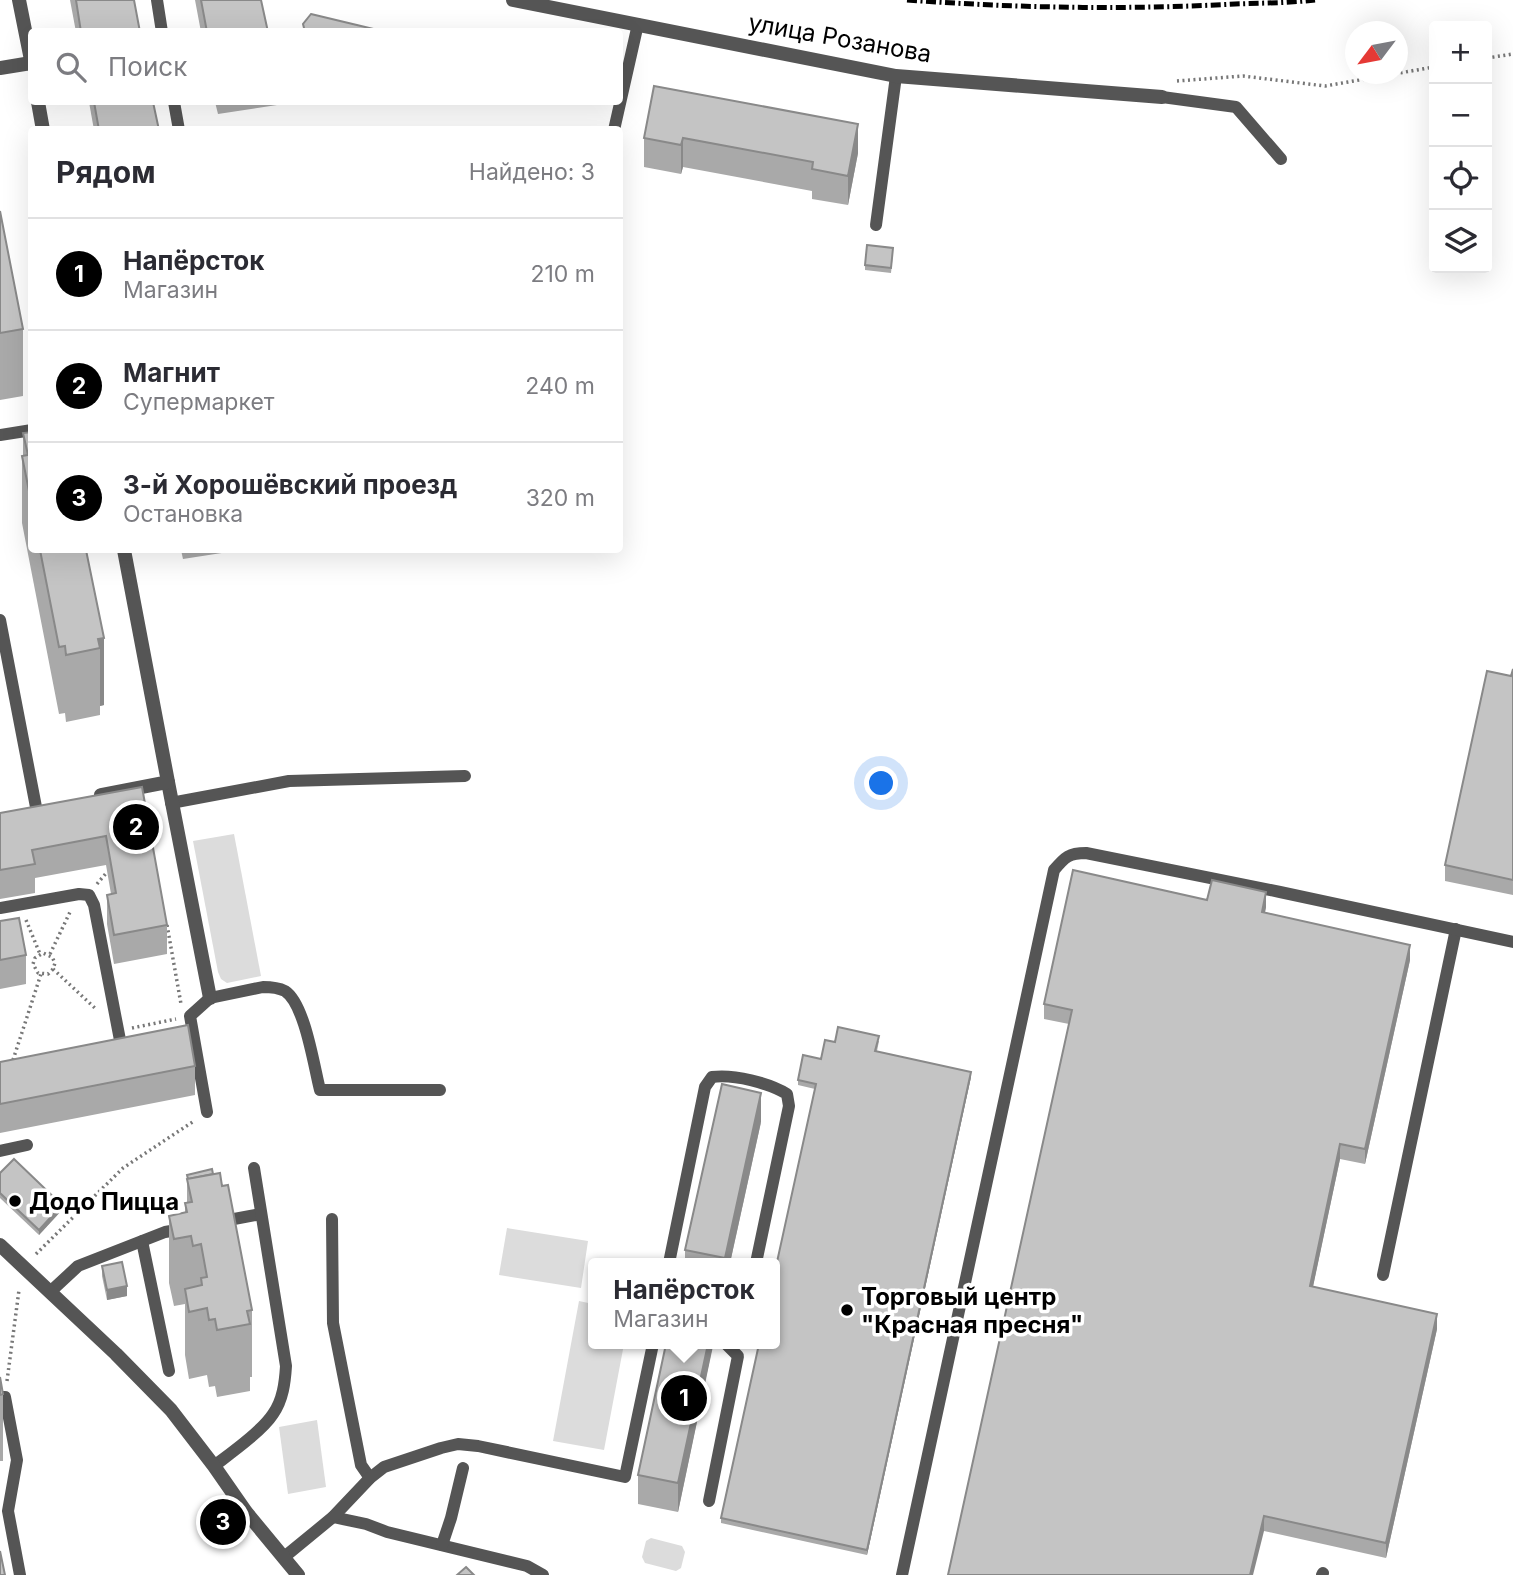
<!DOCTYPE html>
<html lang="ru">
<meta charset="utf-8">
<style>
:root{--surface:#fff;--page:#f2f2f3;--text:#2b2b33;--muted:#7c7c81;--line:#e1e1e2;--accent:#000}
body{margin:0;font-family:Inter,sans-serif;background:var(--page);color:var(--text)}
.controls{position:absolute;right:21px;top:21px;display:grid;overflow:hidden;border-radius:7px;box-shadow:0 7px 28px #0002}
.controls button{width:63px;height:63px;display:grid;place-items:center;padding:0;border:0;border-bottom:2px solid var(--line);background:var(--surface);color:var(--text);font:35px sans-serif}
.compass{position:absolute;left:1345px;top:21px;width:63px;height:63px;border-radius:50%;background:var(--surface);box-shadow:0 7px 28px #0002;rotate:238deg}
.you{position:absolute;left:882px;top:784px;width:24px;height:24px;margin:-18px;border:5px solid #fff;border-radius:50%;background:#1a73e8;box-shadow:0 0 0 10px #1a73e833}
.badge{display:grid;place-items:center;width:46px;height:46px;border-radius:50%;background:var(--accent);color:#fff;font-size:23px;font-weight:700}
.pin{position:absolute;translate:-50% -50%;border:4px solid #fff;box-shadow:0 2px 7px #0006}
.popup{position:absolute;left:588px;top:1258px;width:192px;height:91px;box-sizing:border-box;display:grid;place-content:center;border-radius:7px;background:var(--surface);filter:drop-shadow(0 2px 5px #0005);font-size:23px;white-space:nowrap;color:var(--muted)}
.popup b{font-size:26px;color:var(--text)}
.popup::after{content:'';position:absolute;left:50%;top:100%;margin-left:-14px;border:14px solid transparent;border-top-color:var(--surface)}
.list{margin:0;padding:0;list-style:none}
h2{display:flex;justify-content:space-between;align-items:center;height:91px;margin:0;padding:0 28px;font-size:30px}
h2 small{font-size:23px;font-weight:400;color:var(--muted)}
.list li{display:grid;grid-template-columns:46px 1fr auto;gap:21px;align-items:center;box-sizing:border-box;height:112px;padding:0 28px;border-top:2px solid var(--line)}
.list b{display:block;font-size:26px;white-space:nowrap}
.list p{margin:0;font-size:23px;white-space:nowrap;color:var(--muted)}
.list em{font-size:23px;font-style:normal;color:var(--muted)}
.icon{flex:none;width:38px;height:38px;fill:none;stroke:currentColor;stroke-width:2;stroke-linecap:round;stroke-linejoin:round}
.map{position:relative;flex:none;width:1513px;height:1575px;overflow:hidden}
.search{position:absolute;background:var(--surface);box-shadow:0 7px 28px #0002;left:28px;top:28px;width:595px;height:77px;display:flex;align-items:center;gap:18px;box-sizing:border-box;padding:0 24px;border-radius:7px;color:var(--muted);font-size:26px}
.panel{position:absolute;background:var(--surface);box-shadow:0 7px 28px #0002;left:28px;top:126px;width:595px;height:427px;border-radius:7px}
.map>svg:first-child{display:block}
.green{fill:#dcdcdc}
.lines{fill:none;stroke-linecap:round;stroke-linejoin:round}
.path{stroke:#777;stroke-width:3.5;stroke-dasharray:2 3.5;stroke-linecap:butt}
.service{stroke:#555;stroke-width:12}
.minor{stroke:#555;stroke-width:14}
.tertiary{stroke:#555;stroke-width:14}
.rail{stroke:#000;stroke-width:5;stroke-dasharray:10 3.5 2 3.5;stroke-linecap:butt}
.wall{fill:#a9a9a9}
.shaded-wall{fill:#898989}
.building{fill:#c4c4c4;stroke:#898989;stroke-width:2}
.poi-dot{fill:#000;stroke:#fff;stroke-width:2.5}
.labels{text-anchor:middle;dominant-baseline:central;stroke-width:7;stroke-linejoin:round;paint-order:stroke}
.street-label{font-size:24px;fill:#000;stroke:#fff}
.poi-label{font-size:24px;font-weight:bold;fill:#000;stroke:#fff;text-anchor:start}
</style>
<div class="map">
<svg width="1513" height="1575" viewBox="0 0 1513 1575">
<rect width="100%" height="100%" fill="#fff"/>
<g class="green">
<path d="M234,834L261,976L227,983L221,979L218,972L193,841Z"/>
<path d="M507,1228L588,1241L581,1288L499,1275Z"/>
<path d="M579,1301L593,1304V1344H624L604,1450L553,1441Z"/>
<path d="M317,1420L326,1487L288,1494L279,1427Z"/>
<path d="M651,1538L682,1546L685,1552L681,1568L676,1571L645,1563L642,1557L646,1541Z"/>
</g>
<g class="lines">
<g class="path">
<path d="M1487,58L1513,54"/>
<path d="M1177,81L1243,76L1325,86L1434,67"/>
<path d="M97,884L107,872"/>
<path d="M26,920L40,954"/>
<path d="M167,925L181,1004"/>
<path d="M50,954L70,912"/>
<path d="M53,969L48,974L38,973L33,964L35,958L43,953L52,957L55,963L53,969L97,1010"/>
<path d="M132,1028L176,1019"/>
<path d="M13,1060L41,974"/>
<path d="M36,1254L123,1168L194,1121"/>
<path d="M7,1381L19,1290"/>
</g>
<g class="service">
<path d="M157,0L162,32"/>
<path d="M1162,97L1236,107L1281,159"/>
<path d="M174,102L179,130"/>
<path d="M614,130L638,24"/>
<path d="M876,225L896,76"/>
<path d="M0,435L32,430"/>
<path d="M0,620L36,807"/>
<path d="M171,803L289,781L465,776"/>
<path d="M0,908L79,894L89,895L94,905L120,1040"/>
<path d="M207,1112L190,1016L210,998L263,987C270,987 279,988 285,991C305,1004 314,1067 320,1090H440"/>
<path d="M0,1151L27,1145"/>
<path d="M332,1219L333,1323L361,1465L370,1478"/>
<path d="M218,1222L261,1214"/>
<path d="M142,1241L169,1371"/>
<path d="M669,1263L705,1087L712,1077C734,1074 769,1083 787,1094L789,1106L756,1263"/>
<path d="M1383,1275L1456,929"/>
<path d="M50,1292L78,1266L165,1232L183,1229"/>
<path d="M0,1397H5L17,1460L8,1511L20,1575"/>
<path d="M214,1466C231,1453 262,1431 273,1414C283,1400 285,1382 286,1366L254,1168"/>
<path d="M709,1501L738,1356L726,1344"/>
<path d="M333,1517L366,1524L387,1532L527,1566L543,1575"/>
<path d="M442,1545L451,1518L463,1468"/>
<path d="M283,1558L333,1517L370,1478L384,1467L441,1448L458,1444L478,1446L625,1477L653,1344"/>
<path d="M902,1575L1054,870C1065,857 1069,853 1086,853L1280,892L1513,942"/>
<path d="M1322,1575L1323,1573"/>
</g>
<g class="minor">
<path d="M19,0L32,65"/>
<path d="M513,0L896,76L1162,97"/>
<path d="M0,68L31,63"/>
<path d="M38,102L43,130"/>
<path d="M168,782L210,998"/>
<path d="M101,795L168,782L124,550"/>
</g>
<path class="tertiary" d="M0,1245L116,1354L171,1410L214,1466L246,1512L298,1575"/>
<path class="rail" d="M907,0C1017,8 1125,10 1235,4C1261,3 1288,3 1315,0"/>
</g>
<g class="wall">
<path d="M70,0H134L140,32H76Z"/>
<path d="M195,0H261L268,32H201Z"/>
<path d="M654,86L858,153L848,205L812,199V191L683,167L681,174L644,167V138Z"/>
<path d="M89,102H153L159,130H94Z"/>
<path d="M215,102H277V105L218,114Z"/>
<path d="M0,211L23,329V396L0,400Z"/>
<path d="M893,253L891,273L865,270V265Z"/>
<path d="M32,432V550H86L104,638V705L100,706V715L66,722L65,713L59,714L22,523V456H23V433Z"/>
<path d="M181,550H241L183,559Z"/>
<path d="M1513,669V895L1445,881V865L1511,676Z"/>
<path d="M142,787L167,925V954L114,964L107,924V895L111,894L106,865L35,878V893L0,899V813Z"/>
<path d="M1207,900L1266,907L1265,912L1410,960L1365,1164L1340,1159L1313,1286L1437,1329L1386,1558L1264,1531L1069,1024L1044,1019V1004Z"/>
<path d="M0,921L26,955V984L0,989Z"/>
<path d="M879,1041L877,1051L971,1077L867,1555L721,1523V1518L815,1089L798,1085V1080L821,1059L835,1042Z"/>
<path d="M0,1062L195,1066V1095L0,1133Z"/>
<path d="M761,1122L730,1263H685V1250Z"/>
<path d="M0,1173L62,1210L39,1235L0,1198Z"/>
<path d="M213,1174L222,1186L252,1310V1377H250V1391L217,1397L215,1386L209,1387L207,1375L189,1379L185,1355V1304L174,1306L169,1283V1216L185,1213V1203H187V1175Z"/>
<path d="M102,1266L127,1296L107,1300L102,1276Z"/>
<path d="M713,1344L678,1512L638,1504V1475Z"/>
<path d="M0,1377L3,1394V1461H0Z"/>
</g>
<g class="shaded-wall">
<path d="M858,124V153L848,205V176Z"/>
<path d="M683,138V167L681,174V145Z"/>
<path d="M104,638V705L100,706V648L98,639Z"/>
<path d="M1266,892V907L1262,927V912Z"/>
<path d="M1410,945V960L1365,1164V1149Z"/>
<path d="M971,1072V1077L867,1555V1550Z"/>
<path d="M761,1093V1122L730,1263H725V1258Z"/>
<path d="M1340,1144V1159L1310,1301V1286Z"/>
<path d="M62,1205V1210L39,1235V1230Z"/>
<path d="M127,1286V1296L107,1300V1290Z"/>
<path d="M1437,1314V1329L1386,1558V1543Z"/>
<path d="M708,1344H713V1346L678,1512V1483Z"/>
<path d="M1264,1516V1531L1253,1575H1250Z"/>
</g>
<g class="building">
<path d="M76,0H134L140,32H81Z"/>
<path d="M201,0H261L268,32H207Z"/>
<path d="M311,14L386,32H305L303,24Z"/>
<path d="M654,86L858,124L848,176L812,169L813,162L683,138L681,145L644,138Z"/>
<path d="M94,102H153L159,130H99Z"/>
<path d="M0,211L23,329L0,333Z"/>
<path d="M867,245L893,248L891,268L865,265Z"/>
<path d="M32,432V506L22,456L28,455L23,433Z"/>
<path d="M40,550H86L104,638L98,639L100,648L66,655L65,646L59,647Z"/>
<path d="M1513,669V880L1445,865L1487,671L1511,676Z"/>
<path d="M142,787L167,925L114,935L107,895L116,893L106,836L32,850L35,864L0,870V813Z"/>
<path d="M1073,870L1207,900L1212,880L1266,892L1262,912L1410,945L1365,1149L1340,1144L1310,1286L1437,1314L1386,1543L1264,1516L1250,1575H948L1072,1010L1044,1004Z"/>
<path d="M19,918L26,955L0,960V921Z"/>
<path d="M188,1025L195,1066L0,1104V1062Z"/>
<path d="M838,1027L879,1036L875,1051L971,1072L867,1550L721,1518L759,1344H775V1271L816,1084L798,1080L803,1055L821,1059L825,1040L835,1042Z"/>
<path d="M722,1084L761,1093L725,1258L685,1250Z"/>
<path d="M14,1159L62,1205L39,1230L0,1193V1173Z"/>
<path d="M212,1169L213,1174L188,1179L187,1175Z"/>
<path d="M220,1173L222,1186L228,1185L252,1310L247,1311L250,1324L217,1330L215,1319L209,1320L207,1308L189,1312L185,1289L202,1285L201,1278L207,1277L201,1244L193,1246L191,1236L174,1239L169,1216L187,1212L185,1203L192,1202L187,1179Z"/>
<path d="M122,1262L127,1286L107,1290L102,1266Z"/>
<path d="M666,1344H708L678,1483L638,1475Z"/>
<path d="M0,1377L3,1394L0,1395Z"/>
<path d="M0,1551L5,1575H0Z"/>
<path d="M466,1567L474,1575H457Z"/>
</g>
<g class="poi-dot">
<circle cx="15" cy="1201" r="7"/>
<circle cx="847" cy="1310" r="7"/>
</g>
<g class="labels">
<g class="street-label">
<text transform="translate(840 38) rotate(10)">улица Розанова</text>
</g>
<g class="poi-label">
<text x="29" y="1201">Додо Пицца</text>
<text x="861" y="1296">Торговый центр<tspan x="861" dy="28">"Красная пресня"</tspan></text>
</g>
</g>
</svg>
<div class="controls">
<button>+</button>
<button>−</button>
<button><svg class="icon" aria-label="locate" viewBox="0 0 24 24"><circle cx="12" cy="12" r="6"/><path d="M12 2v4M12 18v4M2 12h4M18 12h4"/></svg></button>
<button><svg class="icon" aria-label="layers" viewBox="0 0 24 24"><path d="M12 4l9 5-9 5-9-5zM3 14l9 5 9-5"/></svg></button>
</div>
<svg class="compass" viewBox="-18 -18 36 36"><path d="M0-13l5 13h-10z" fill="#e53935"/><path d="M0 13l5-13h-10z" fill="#7c7c81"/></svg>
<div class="you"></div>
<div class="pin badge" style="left:684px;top:1398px">1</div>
<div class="popup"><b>Напёрсток</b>Магазин</div>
<div class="pin badge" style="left:136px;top:827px">2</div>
<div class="pin badge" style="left:223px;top:1522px">3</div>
<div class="search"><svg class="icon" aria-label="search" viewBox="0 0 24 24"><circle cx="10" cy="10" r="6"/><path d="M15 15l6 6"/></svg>Поиск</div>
<section class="panel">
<h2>Рядом<small>Найдено: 3</small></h2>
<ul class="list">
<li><span class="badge">1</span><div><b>Напёрсток</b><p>Магазин</p></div><em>210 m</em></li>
<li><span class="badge">2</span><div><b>Магнит</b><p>Супермаркет</p></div><em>240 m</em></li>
<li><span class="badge">3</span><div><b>3-й Хорошёвский проезд</b><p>Остановка</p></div><em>320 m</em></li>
</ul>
</section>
</div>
